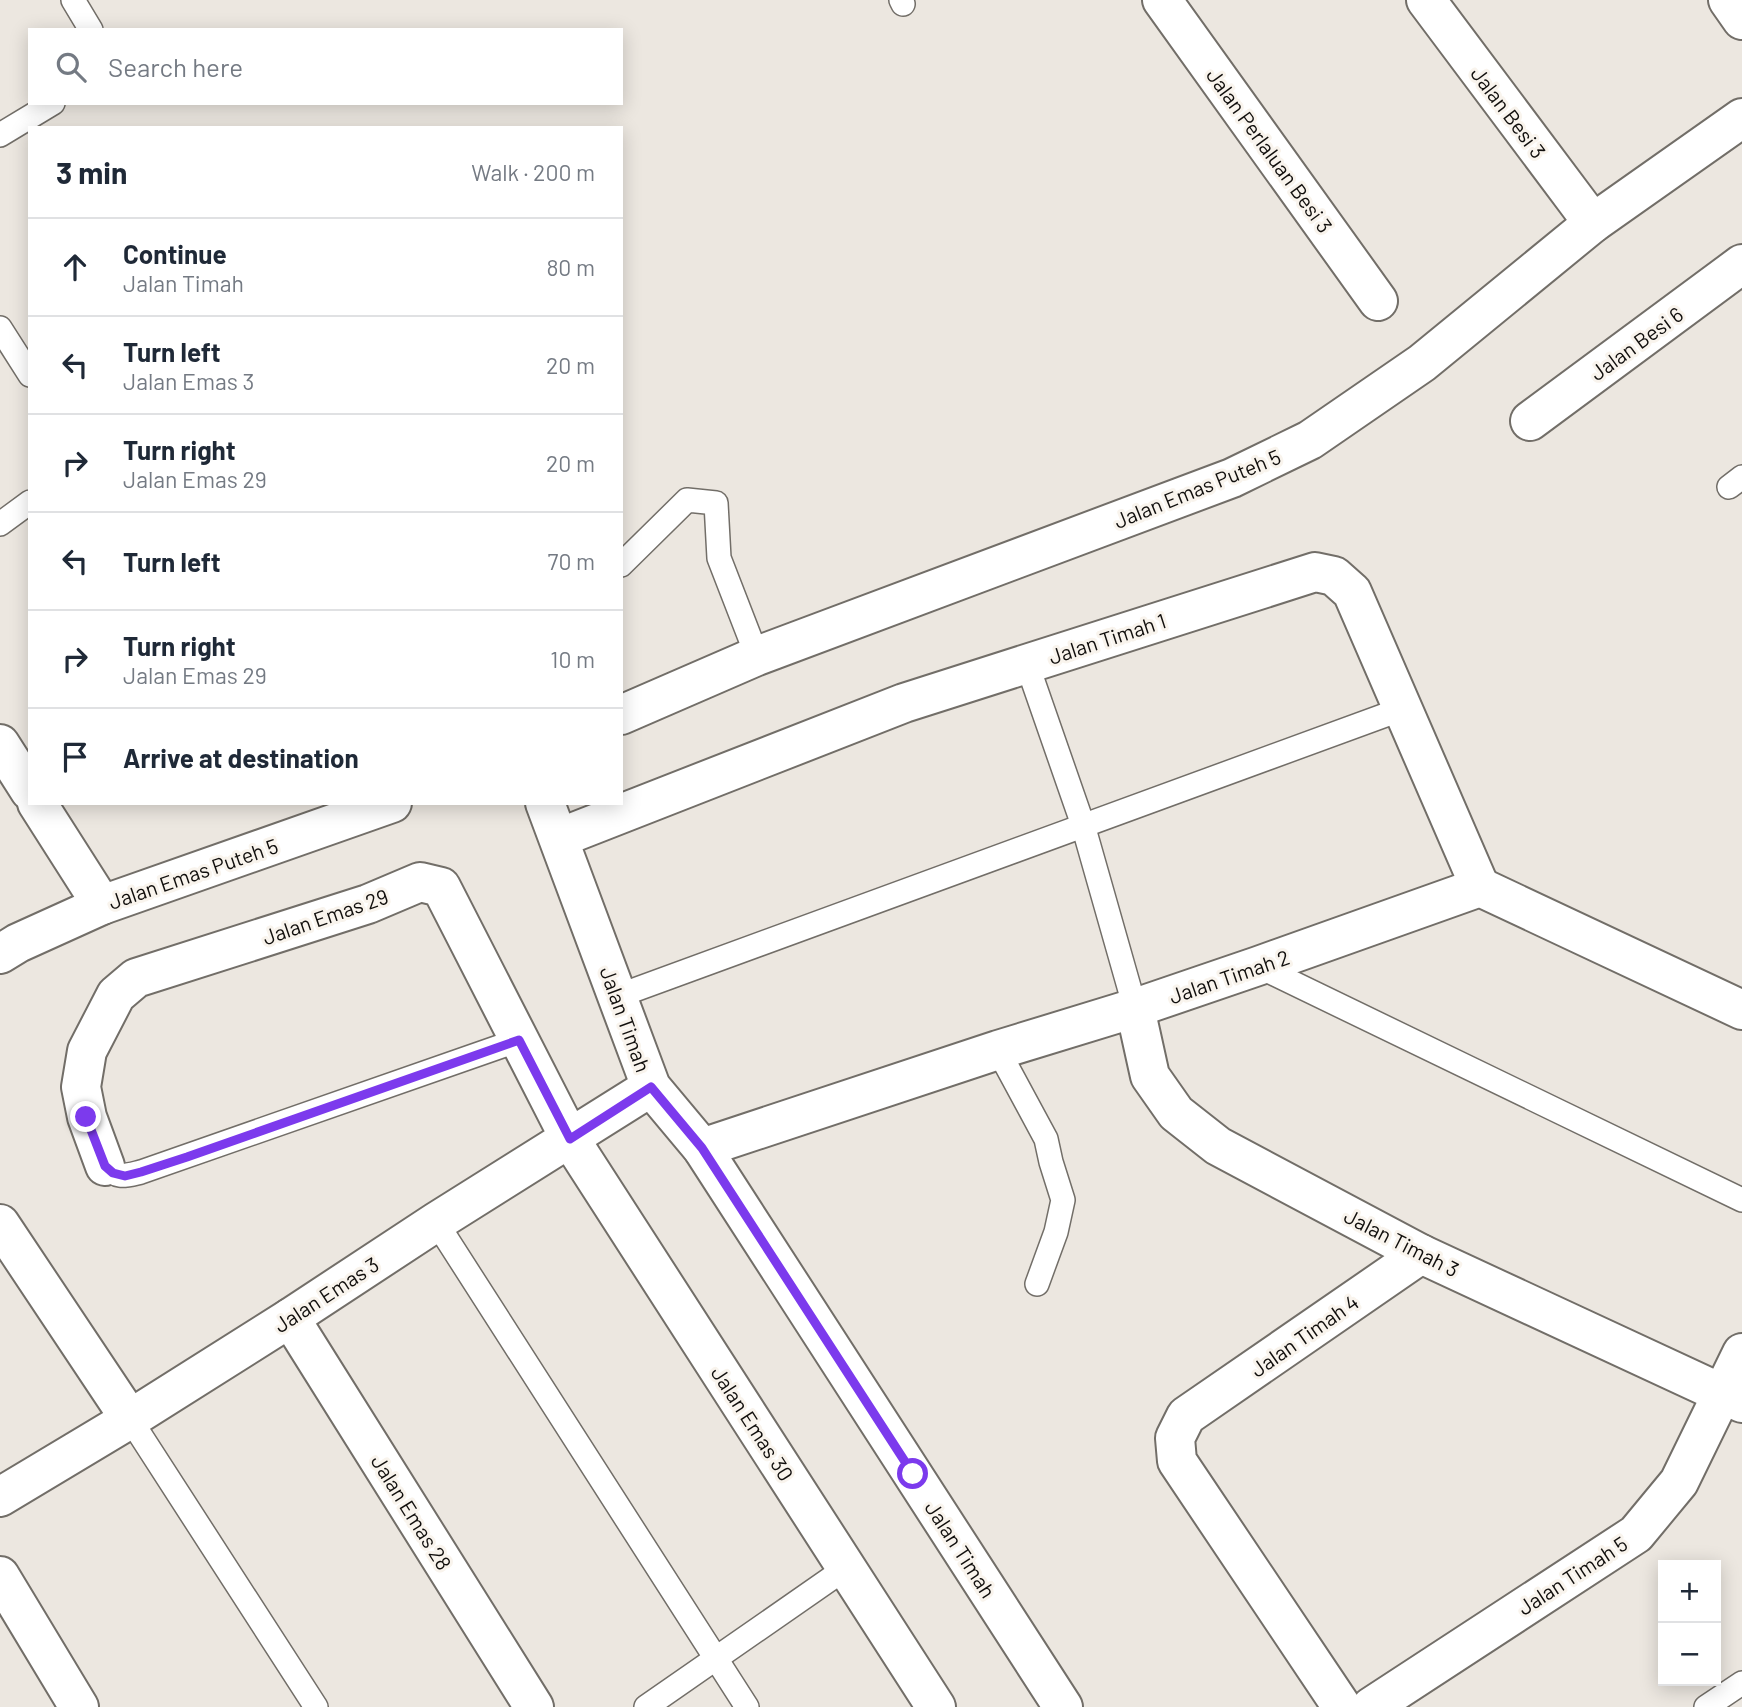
<!DOCTYPE html>
<meta charset="utf-8">
<style>
:root{--surface:#fff;--page:#f6f6f7;--text:#1f2937;--muted:#747a83;--line:#e0e1e3}
body{margin:0;font-family:Barlow,sans-serif;background:var(--page);color:var(--text)}
.controls{position:absolute;right:21px;bottom:21px;display:grid;overflow:hidden;border-radius:0px;box-shadow:0 4px 18px #0003}
.controls button{width:63px;height:63px;display:grid;place-items:center;padding:0;border:0;border-bottom:2px solid var(--line);background:var(--surface);color:var(--text);font:35px sans-serif}
.stop{position:absolute;width:21px;height:21px;margin:-16px;border:5px solid #7c3aed;border-radius:50%;background:#fff}
.stop.end{background:#7c3aed;border-color:#fff;box-shadow:0 2px 7px #0008}
.list{margin:0;padding:0;list-style:none}
h2{display:flex;justify-content:space-between;align-items:center;height:91px;margin:0;padding:0 28px;font-size:30px}
h2 small{font-size:23px;font-weight:400;color:var(--muted)}
.list li{display:grid;grid-template-columns:46px 1fr auto;gap:21px;align-items:center;box-sizing:border-box;height:98px;padding:0 28px;border-top:2px solid var(--line)}
.list b{display:block;font-size:26px;white-space:nowrap}
.list p{margin:0;font-size:23px;white-space:nowrap;color:var(--muted)}
.list em{font-size:23px;font-style:normal;color:var(--muted)}
.icon{flex:none;width:38px;height:38px;fill:none;stroke:currentColor;stroke-width:2;stroke-linecap:round;stroke-linejoin:round}
.map{position:relative;flex:none;width:1742px;height:1707px;overflow:hidden}
.search{position:absolute;background:var(--surface);box-shadow:0 4px 18px #0003;left:28px;top:28px;width:595px;height:77px;display:flex;align-items:center;gap:18px;box-sizing:border-box;padding:0 24px;border-radius:0px;color:var(--muted);font-size:26px}
.panel{position:absolute;background:var(--surface);box-shadow:0 4px 18px #0003;left:28px;top:126px;width:595px;height:679px;border-radius:0px}
.map>svg:first-child{display:block}
.lines{fill:none;stroke-linecap:round;stroke-linejoin:round}
.lane-casing{stroke:#726e68;stroke-width:26}
.street-casing{stroke:#726e68;stroke-width:42}
.secondary-casing{stroke:#726e68;stroke-width:42}
.lane{stroke:#fff;stroke-width:23}
.street{stroke:#fff;stroke-width:38}
.secondary{stroke:#fff;stroke-width:38}
.route{stroke:#7c3aed;stroke-width:9}
.labels{text-anchor:middle;dominant-baseline:central;stroke-width:6;stroke-linejoin:round;paint-order:stroke}
.street-label{font-size:21px;fill:#100e0c;stroke:#f9f4ed}
</style>
<div class="map">
<svg width="1742" height="1707" viewBox="0 0 1742 1707">
<rect width="100%" height="100%" fill="#ece7e0"/>
<g class="lines">
<defs>
<g id="lane">
<path d="M73,0L91,30"/>
<path d="M901,0L903,4"/>
<path d="M0,135L53,103"/>
<path d="M0,328L30,375"/>
<path d="M1729,487L1742,477"/>
<path d="M0,524L30,502"/>
<path d="M621,565L687,500L716,503L719,558L757,656"/>
<path d="M1027,664L1083,825L1135,1008"/>
<path d="M1258,966L1742,1200"/>
<path d="M618,996L1402,709"/>
<path d="M998,1050L1046,1139L1051,1162L1063,1200L1056,1232L1037,1284"/>
<path d="M105,1166C118,1179 124,1176 141,1172L519,1040"/>
<path d="M436,1222L747,1707"/>
<path d="M130,1419L316,1707"/>
<path d="M646,1707L846,1568"/>
<path d="M1706,1707L1742,1683"/>
</g>
<g id="street">
<path d="M1162,0L1378,301"/>
<path d="M1426,0L1593,223"/>
<path d="M1728,0L1742,20"/>
<path d="M1530,421L1742,264"/>
<path d="M0,744L30,791"/>
<path d="M37,803L102,905"/>
<path d="M545,803L651,1087L702,1148L1063,1707"/>
<path d="M559,838L904,703L1315,572L1334,576L1352,592L1480,887"/>
<path d="M1135,1008L1150,1076L1176,1113L1218,1146L1421,1254L1742,1403"/>
<path d="M702,1148L998,1050L1135,1008L1258,966L1480,887L1742,1010"/>
<path d="M105,1166L87,1117L81,1087L87,1051L116,995L136,978L368,904L420,882L441,887L570,1139L936,1707"/>
<path d="M0,1224L130,1419"/>
<path d="M290,1318L534,1707"/>
<path d="M0,1497L130,1419L290,1318L436,1222L651,1087"/>
<path d="M0,1576L79,1707"/>
<path d="M1342,1707L1177,1461L1175,1438L1186,1416L1421,1254"/>
<path d="M1371,1707L1636,1534L1679,1482L1742,1353"/>
</g>
<g id="secondary">
<path d="M621,715L757,656L1232,478L1310,440L1422,363L1593,223L1742,118"/>
<path d="M0,954L18,943L102,905L392,803"/>
</g>
</defs>
<use href="#lane" class="lane-casing"/>
<use href="#street" class="street-casing"/>
<use href="#secondary" class="secondary-casing"/>
<use href="#lane" class="lane"/>
<use href="#street" class="street"/>
<use href="#secondary" class="secondary"/>
</g>
<g class="lines">
<path class="route" d="M86,1117L105,1166L113,1173L125,1176L141,1172L187,1157L519,1040L570,1139L651,1087L702,1148L913,1474"/>
</g>
<g class="labels">
<g class="street-label">
<text transform="translate(1509 112) rotate(53)">Jalan Besi 3</text>
<text transform="translate(1270 150) rotate(54)">Jalan Perlaluan Besi 3</text>
<text transform="translate(1636 343) rotate(-36)">Jalan Besi 6</text>
<text transform="translate(1197 488) rotate(-22)">Jalan Emas Puteh 5</text>
<text transform="translate(1107 638) rotate(-18)">Jalan Timah 1</text>
<text transform="translate(193 873) rotate(-19)">Jalan Emas Puteh 5</text>
<text transform="translate(325 916) rotate(-19)">Jalan Emas 29</text>
<text transform="translate(1229 976) rotate(-19)">Jalan Timah 2</text>
<text transform="translate(626 1019) rotate(70)">Jalan Timah</text>
<text transform="translate(1402 1242) rotate(27)">Jalan Timah 3</text>
<text transform="translate(326 1294) rotate(-33)">Jalan Emas 3</text>
<text transform="translate(1304 1335) rotate(-35)">Jalan Timah 4</text>
<text transform="translate(753 1423) rotate(57)">Jalan Emas 30</text>
<text transform="translate(412 1512) rotate(58)">Jalan Emas 28</text>
<text transform="translate(961 1549) rotate(57)">Jalan Timah</text>
<text transform="translate(1572 1575) rotate(-33)">Jalan Timah 5</text>
</g>
</g>
</svg>
<div class="controls">
<button>+</button>
<button>−</button>
</div>
<div class="stop" style="left:913px;top:1474px"></div>
<div class="stop end" style="left:86px;top:1117px"></div>
<div class="search"><svg class="icon" aria-label="search" viewBox="0 0 24 24"><circle cx="10" cy="10" r="6"/><path d="M15 15l6 6"/></svg>Search here</div>
<section class="panel">
<h2>3 min<small>Walk · 200 m</small></h2>
<ul class="list">
<li><svg class="icon" aria-label="ahead" viewBox="0 0 24 24"><path d="M12 20V5M6 11l6-6 6 6"/></svg><div><b>Continue</b><p>Jalan Timah</p></div><em>80 m</em></li>
<li><svg class="icon" aria-label="left" viewBox="0 0 24 24"><path d="M17 20v-9H6M10 6l-5 5 5 5"/></svg><div><b>Turn left</b><p>Jalan Emas 3</p></div><em>20 m</em></li>
<li><svg class="icon" aria-label="right" viewBox="0 0 24 24"><path d="M7 20v-9h11M14 6l5 5-5 5"/></svg><div><b>Turn right</b><p>Jalan Emas 29</p></div><em>20 m</em></li>
<li><svg class="icon" aria-label="left" viewBox="0 0 24 24"><path d="M17 20v-9H6M10 6l-5 5 5 5"/></svg><div><b>Turn left</b></div><em>70 m</em></li>
<li><svg class="icon" aria-label="right" viewBox="0 0 24 24"><path d="M7 20v-9h11M14 6l5 5-5 5"/></svg><div><b>Turn right</b><p>Jalan Emas 29</p></div><em>10 m</em></li>
<li><svg class="icon" aria-label="arrive" viewBox="0 0 24 24"><path d="M6 21V4h12l-3 4 3 4H6"/></svg><div><b>Arrive at destination</b></div></li>
</ul>
</section>
</div>
